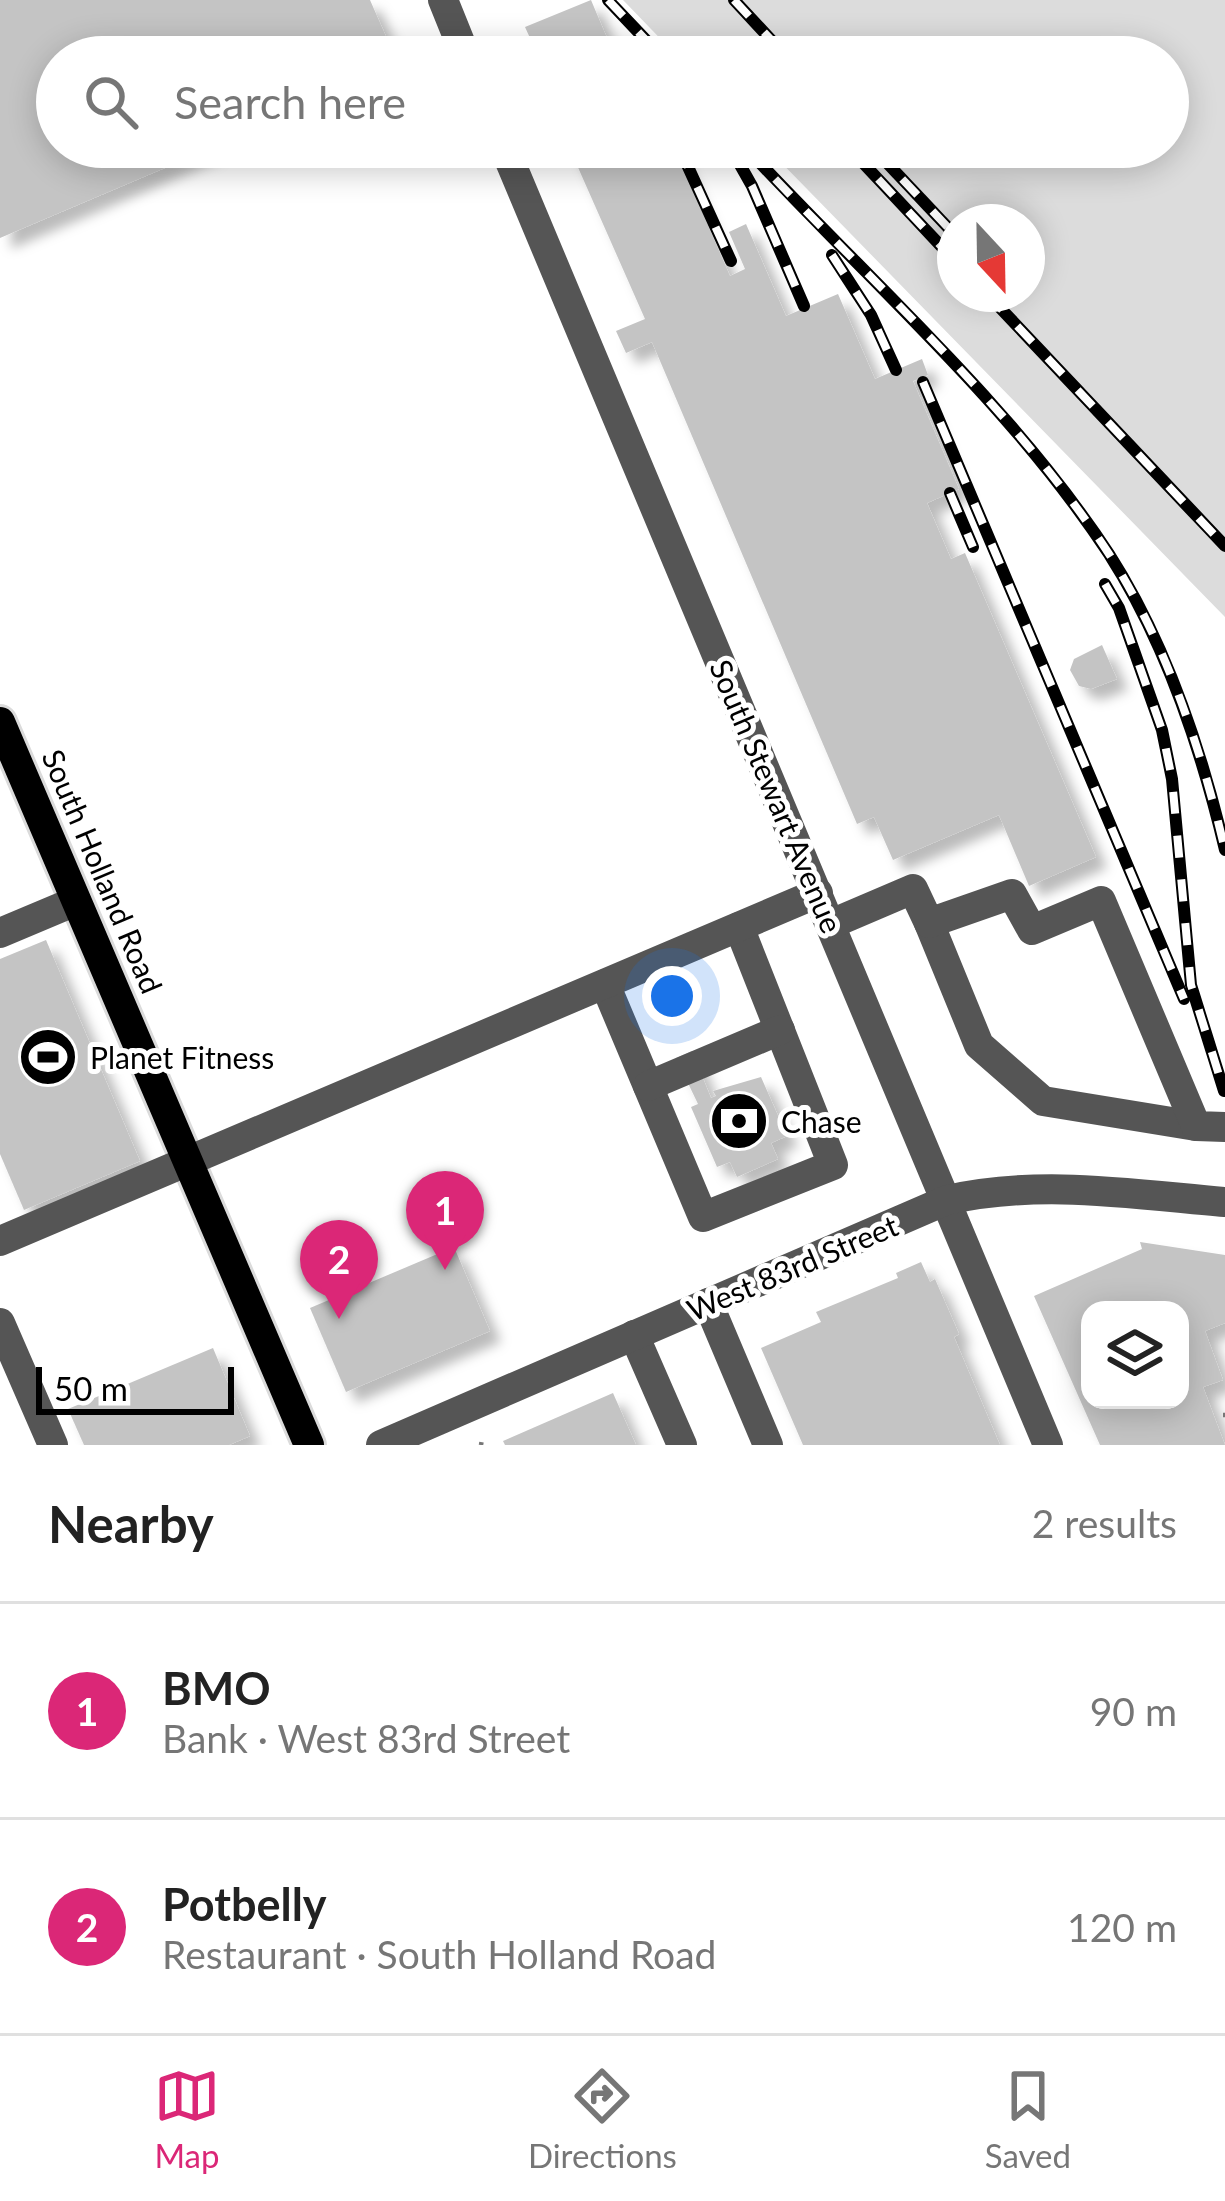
<!DOCTYPE html>
<meta charset="utf-8">
<style>
:root{--surface:#fff;--page:#f2f2f2;--text:#222;--muted:#767676;--line:#e0e0e0;--accent:#db2777}
body{margin:0;font-family:Lato,sans-serif;background:var(--page);color:var(--text)}
.controls{position:absolute;right:36px;bottom:36px;display:grid;overflow:hidden;border-radius:24px;box-shadow:0 6px 30px #0003}
.controls button{width:108px;height:108px;display:grid;place-items:center;padding:0;border:0;border-bottom:3px solid var(--line);background:var(--surface);color:var(--text);font:60px sans-serif}
.compass{position:absolute;left:937px;top:204px;width:108px;height:108px;border-radius:50%;background:var(--surface);box-shadow:0 6px 30px #0003;rotate:158deg}
.scale{position:absolute;left:36px;bottom:30px;width:198px;box-sizing:border-box;padding-left:12px;border:6px solid #000;border-top:0;font-size:33px;line-height:42px;white-space:nowrap;color:#000;-webkit-text-stroke:9px #fff;paint-order:stroke}
.you{position:absolute;left:672px;top:996px;width:42px;height:42px;margin:-30px;border:9px solid #fff;border-radius:50%;background:#1a73e8;box-shadow:0 0 0 18px #1a73e833}
.badge{display:grid;place-items:center;width:78px;height:78px;border-radius:50%;background:var(--accent);color:#fff;font-size:39px;font-weight:700}
.pin{position:absolute;translate:-50% -99px;filter:drop-shadow(0 3px 6px #0008)}
.pin::after{content:'';position:absolute;top:63px;width:42px;height:36px;background:inherit;clip-path:polygon(0 0,100% 0,50% 100%)}
.list{margin:0;padding:0;list-style:none}
h2{display:flex;justify-content:space-between;align-items:center;height:156px;margin:0;padding:0 48px;font-size:51px}
h2 small{font-size:39px;font-weight:400;color:var(--muted)}
.list li{display:grid;grid-template-columns:78px 1fr auto;gap:36px;align-items:center;box-sizing:border-box;height:216px;padding:0 48px;border-top:3px solid var(--line)}
.list b{display:block;font-size:45px;white-space:nowrap}
.list p{margin:0;font-size:39px;white-space:nowrap;color:var(--muted)}
.list em{font-size:39px;font-style:normal;color:var(--muted)}
.icon{flex:none;width:66px;height:66px;fill:none;stroke:currentColor;stroke-width:2;stroke-linecap:round;stroke-linejoin:round}
.map{position:relative;flex:none;width:1225px;height:1445px;overflow:hidden}
.search{position:absolute;background:var(--surface);box-shadow:0 6px 30px #0003;left:36px;right:36px;top:36px;height:132px;display:flex;align-items:center;gap:30px;box-sizing:border-box;padding:0 42px;border-radius:66px;color:var(--muted);font-size:45px}
.sheet{height:588px;background:var(--surface)}
nav{display:flex;justify-content:space-around;align-items:center;box-sizing:border-box;height:168px;border-top:3px solid var(--line);background:var(--surface);font-size:33px;color:var(--muted)}
nav a{display:grid;justify-items:center;gap:6px}
nav .on{color:var(--accent)}
.map>svg:first-child{display:block}
.green{fill:#dcdcdc;fill-rule:evenodd}
.building{fill:#c4c4c4;fill-rule:evenodd;filter:url(#shadow)}
.lines{fill:none;stroke-linecap:round;stroke-linejoin:round}
.major-casing{stroke:#dbdbdb;stroke-width:36}
.path{stroke:#777;stroke-width:4.5;stroke-dasharray:3 6;stroke-linecap:butt}
.minor{stroke:#555;stroke-width:30}
.major{stroke:#000;stroke-width:30}
.rail-casing{stroke:#000;stroke-width:12}
.rail{stroke:#fff;stroke-width:8;stroke-dasharray:22;stroke-linecap:butt}
.labels{text-anchor:middle;dominant-baseline:central;stroke-width:10;stroke-linejoin:round;paint-order:stroke}
.street-label{font-size:30px;fill:#000;stroke:#fff}
.poi-label{font-size:30px;fill:#000;stroke:#fff;text-anchor:start}
</style>
<div class="map">
<svg width="1225" height="1445" viewBox="0 0 1225 1445">
<defs>
<filter id="shadow"><feDropShadow dx="11" dy="11" stdDeviation="6" flood-color="#0004"/></filter>
</defs>
<rect width="100%" height="100%" fill="#fff"/>
<path class="green" d="M623,0H1225V617L766,147H1168V57H678ZM955,222H1027V294H955Z"/>
<g class="building">
<path d="M0,0H370L395,57H57V147H214L0,238Z"/>
<path d="M591,0L615,57H530L523,40L530,38L525,27Z"/>
<path d="M569,147H674L730,276L745,269L729,232L746,224L786,316L838,294L875,379L922,359L928,375L913,381L959,489L927,503L951,559L965,553L1096,857L1029,886L999,815L893,860L874,817L857,824L652,342L626,353L616,331L645,319Z"/>
<path d="M1102,645L1117,679L1091,689L1079,686L1070,670L1074,659Z"/>
<path d="M46,940L140,1161L24,1210L0,1154V959Z"/>
<path d="M692,1051L711,1098L716,1096L713,1091L761,1077L787,1136L771,1143L778,1159L737,1177L730,1162L717,1167L691,1107L698,1104L676,1058Z"/>
<path d="M1140,1242L1225,1255V1323L1205,1331L1223,1380L1203,1387L1225,1445H1100L1034,1296L1142,1249ZM1090,1310H1180V1400H1090Z"/>
<path d="M454,1247L490,1331L346,1392L310,1308Z"/>
<path d="M921,1262L930,1282L935,1279L956,1327L959,1334L954,1337L1000,1445H803L761,1348L821,1322L816,1312L898,1278L896,1273Z"/>
<path d="M213,1348L250,1436L229,1445H84L68,1409Z"/>
<path d="M613,1393L636,1445H505L503,1441Z"/>
</g>
<g class="lines">
<defs>
<path id="major" d="M0,722L309,1445"/>
</defs>
<use href="#major" class="major-casing"/>
<g class="path">
<path d="M1223,1415H1225"/>
<path d="M481,1445L482,1439"/>
</g>
<g class="minor">
<path d="M443,0L466,57"/>
<path d="M504,147L1048,1445"/>
<path d="M929,923L979,1045L1043,1101L1196,1126"/>
<path d="M831,924L913,889L929,923L1012,894L1032,930L1101,901L1196,1126L1225,1127"/>
<path d="M0,933L76,901"/>
<path d="M605,984L703,1217L833,1165L739,927"/>
<path d="M648,1086L780,1030"/>
<path d="M0,1241L818,893"/>
<path d="M708,1303L768,1445"/>
<path d="M0,1323L53,1445"/>
<path d="M634,1335L682,1445"/>
<path d="M381,1445L947,1200C1039,1179 1132,1194 1225,1202"/>
</g>
<use href="#major" class="major"/>
<defs>
<g id="rail">
<path d="M608,0L662,57"/>
<path d="M734,0L787,57"/>
<path d="M679,147L731,261"/>
<path d="M730,147L752,186L804,306"/>
<path d="M745,147C868,280 1009,402 1109,554C1166,643 1201,748 1225,850"/>
<path d="M848,147L955,261"/>
<path d="M872,147L955,235"/>
<path d="M832,255L871,315L896,370"/>
<path d="M987,294L1225,546"/>
<path d="M923,382L1184,999"/>
<path d="M950,493L973,547"/>
<path d="M1105,584L1119,608L1162,730L1172,779L1191,985L1224,1091"/>
</g>
</defs>
<use href="#rail" class="rail-casing"/>
<use href="#rail" class="rail"/>
</g>
<defs>
<symbol id="stadium-disc" viewBox="-11 -11 22 22"><circle r="9.5" fill="#000" stroke="#fff"/><path d="M0-5a6.5 5 0 1 0 0 10a6.5 5 0 1 0 0-10ZM-3.5-1.8h7v3.6h-7Z" fill="#fff"/></symbol>
<symbol id="bank-disc" viewBox="-11 -11 22 22"><circle r="9.5" fill="#000" stroke="#fff"/><path d="M-6-4H6V4H-6ZM0-2.3a2.3 2.3 0 1 0 0 4.6a2.3 2.3 0 1 0 0-4.6Z" fill="#fff"/></symbol>
</defs>
<g fill-rule="evenodd">
<use href="#stadium-disc" x="15" y="1024" width="66" height="66"/>
<use href="#bank-disc" x="706" y="1088" width="66" height="66"/>
</g>
<g class="labels">
<g class="street-label">
<text transform="translate(777 796) rotate(67)">South Stewart Avenue</text>
<text transform="translate(103 871) rotate(67)">South Holland Road</text>
<text transform="translate(792 1267) rotate(-23)">West 83rd Street</text>
</g>
<g class="poi-label">
<text x="90" y="1057">Planet Fitness</text>
<text x="781" y="1121">Chase</text>
</g>
</g>
</svg>
<div class="controls">
<button><svg class="icon" aria-label="layers" viewBox="0 0 24 24"><path d="M12 4l9 5-9 5-9-5zM3 14l9 5 9-5"/></svg></button>
</div>
<svg class="compass" viewBox="-18 -18 36 36"><path d="M0-13l5 13h-10z" fill="#e53935"/><path d="M0 13l5-13h-10z" fill="#767676"/></svg>
<div class="scale">50 m</div>
<div class="you"></div>
<div class="pin badge" style="left:445px;top:1270px">1</div>
<div class="pin badge" style="left:339px;top:1319px">2</div>
<div class="search"><svg class="icon" aria-label="search" viewBox="0 0 24 24"><circle cx="10" cy="10" r="6"/><path d="M15 15l6 6"/></svg>Search here</div>
</div>
<section class="sheet">
<h2>Nearby<small>2 results</small></h2>
<ul class="list">
<li><span class="badge">1</span><div><b>BMO</b><p>Bank · West 83rd Street</p></div><em>90 m</em></li>
<li><span class="badge">2</span><div><b>Potbelly</b><p>Restaurant · South Holland Road</p></div><em>120 m</em></li>
</ul>
</section>
<nav>
<a class="on"><svg class="icon" aria-label="map" viewBox="0 0 24 24"><path d="M3 6l6-2 6 2 6-2v14l-6 2-6-2-6 2zM9 4v14M15 6v14"/></svg>Map</a>
<a><svg class="icon" aria-label="directions" viewBox="0 0 24 24"><path d="M12 3l9 9-9 9-9-9zM9 14v-3h6M13 9l2 2-2 2"/></svg>Directions</a>
<a><svg class="icon" aria-label="saved" viewBox="0 0 24 24"><path d="M7 4h10v16l-5-4-5 4z"/></svg>Saved</a>
</nav>
